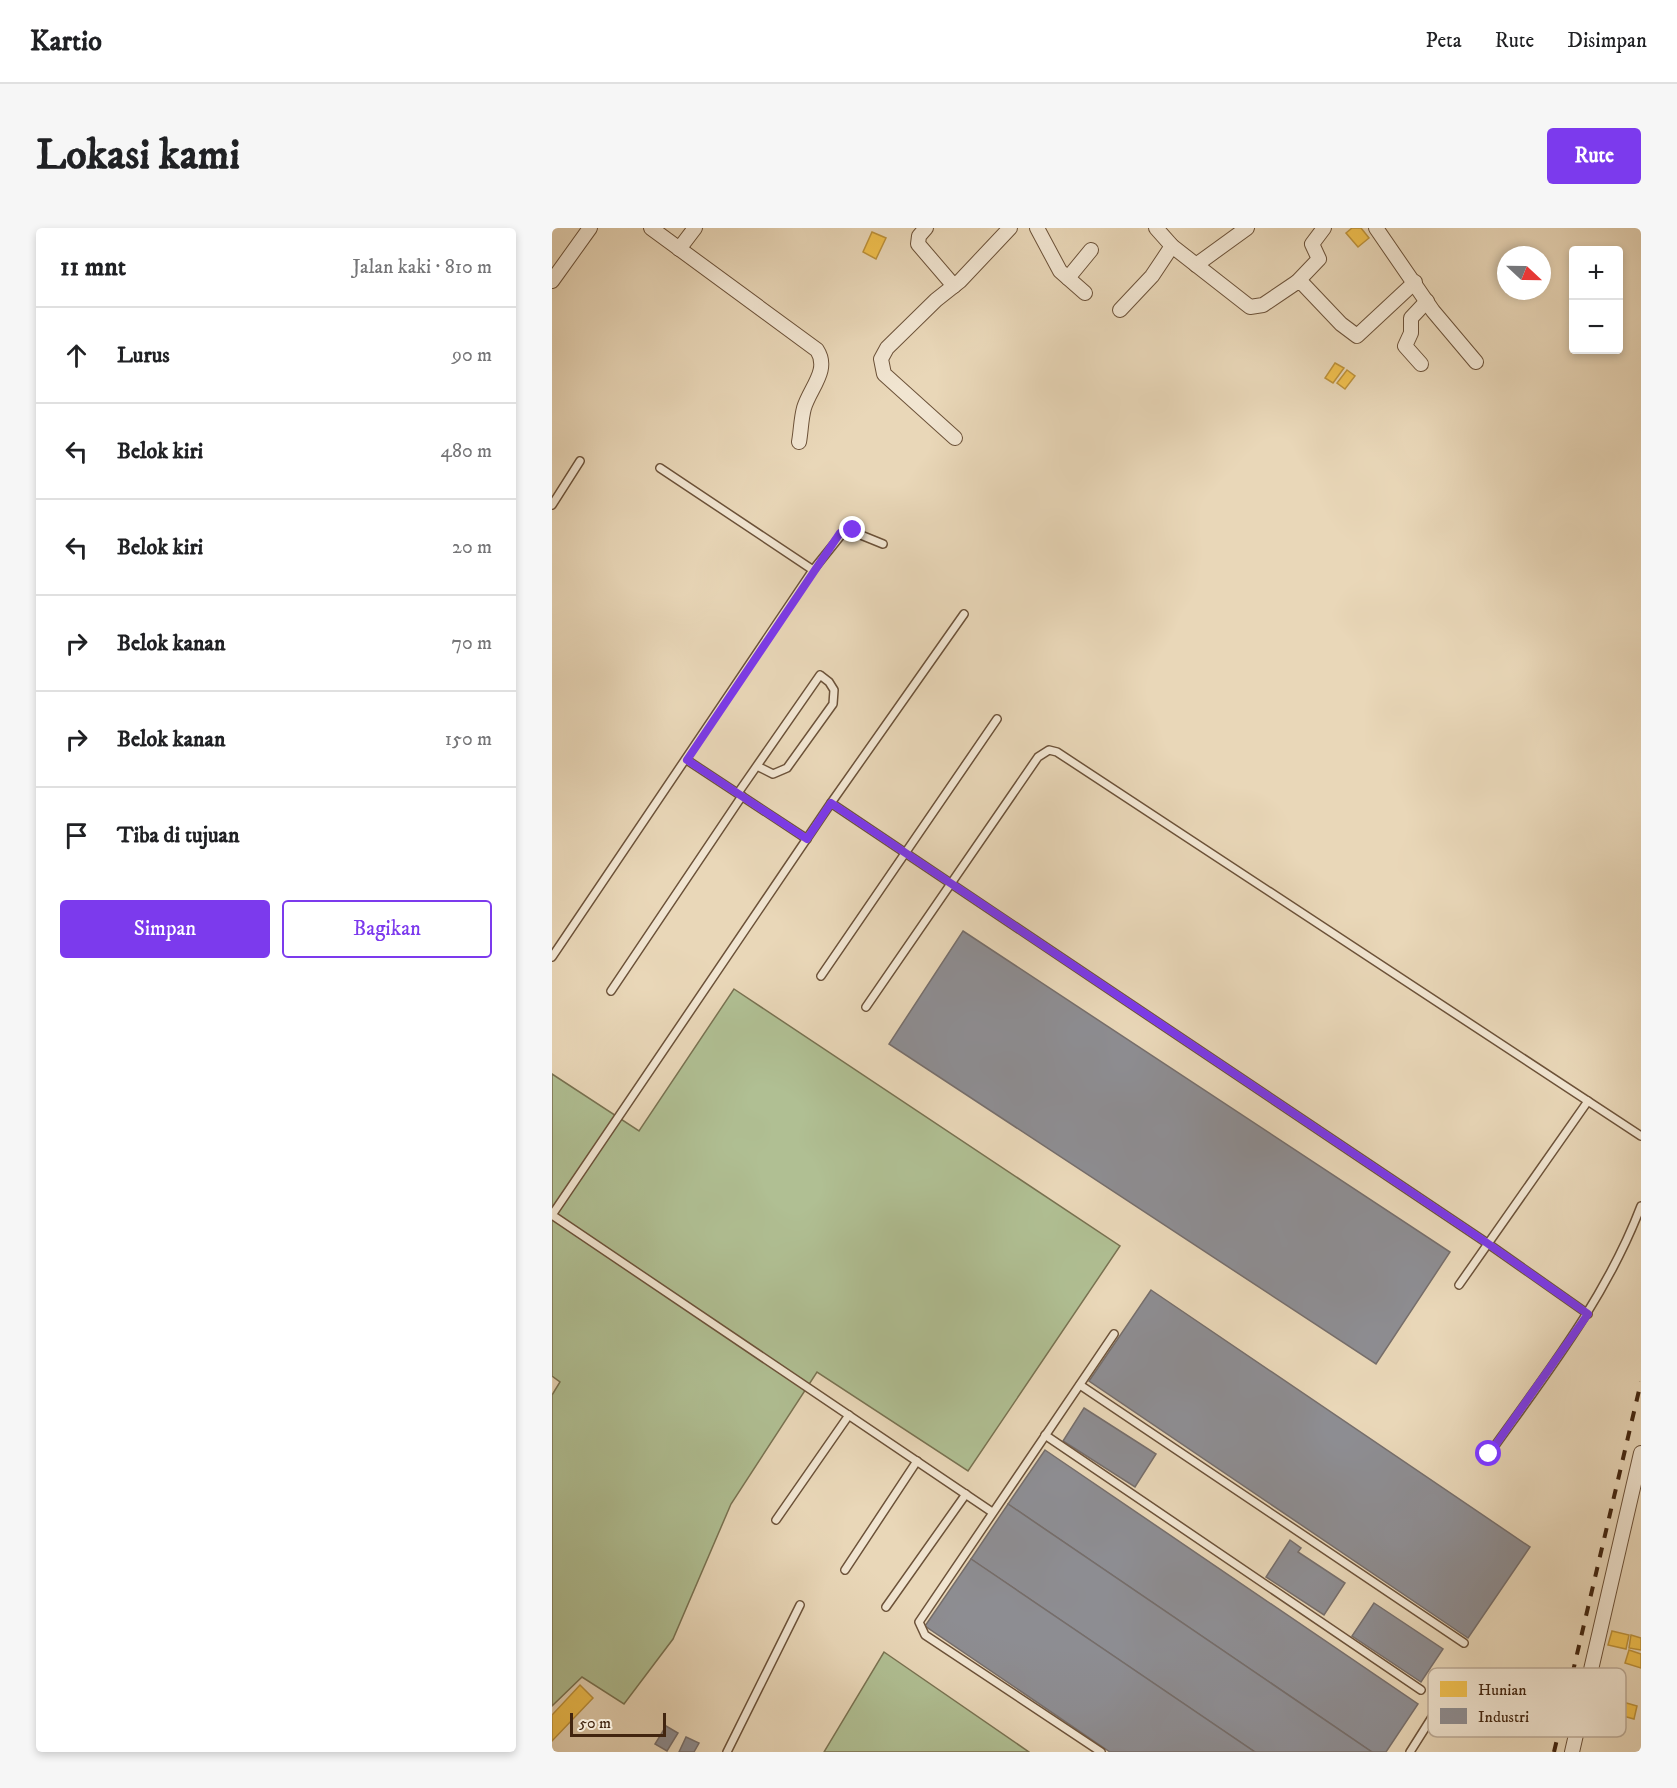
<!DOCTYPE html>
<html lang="id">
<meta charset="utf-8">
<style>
:root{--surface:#fff;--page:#f6f6f6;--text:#202124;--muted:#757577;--line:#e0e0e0;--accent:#7c3aed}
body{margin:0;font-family:"IM FELL DW Pica",serif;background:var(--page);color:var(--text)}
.controls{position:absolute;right:18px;top:18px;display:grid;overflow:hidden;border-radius:6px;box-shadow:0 3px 9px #0003}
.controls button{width:54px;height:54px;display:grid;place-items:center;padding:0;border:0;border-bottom:2px solid var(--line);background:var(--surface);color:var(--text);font:30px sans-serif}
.compass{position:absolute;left:945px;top:18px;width:54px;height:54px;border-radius:50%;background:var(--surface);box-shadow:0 3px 9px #0003;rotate:112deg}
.scale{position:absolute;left:18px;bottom:15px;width:96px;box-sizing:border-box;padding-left:6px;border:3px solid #42250f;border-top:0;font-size:16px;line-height:21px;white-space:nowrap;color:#42250f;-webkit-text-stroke:4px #f1e5d1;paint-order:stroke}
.stop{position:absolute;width:18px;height:18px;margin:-14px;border:4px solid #7c3aed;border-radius:50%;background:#fff}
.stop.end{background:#7c3aed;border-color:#fff;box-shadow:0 2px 6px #0008}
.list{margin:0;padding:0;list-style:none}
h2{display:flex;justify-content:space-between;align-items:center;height:78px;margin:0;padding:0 24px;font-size:26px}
h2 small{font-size:20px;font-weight:400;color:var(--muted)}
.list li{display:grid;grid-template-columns:39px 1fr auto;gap:18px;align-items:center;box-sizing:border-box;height:96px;padding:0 24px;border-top:2px solid var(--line)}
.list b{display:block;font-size:22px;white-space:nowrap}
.list em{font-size:20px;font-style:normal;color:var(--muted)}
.actions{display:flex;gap:12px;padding:18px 24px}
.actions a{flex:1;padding:14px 0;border:2px solid var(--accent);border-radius:6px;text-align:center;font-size:21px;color:var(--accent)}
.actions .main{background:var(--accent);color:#fff}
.icon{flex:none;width:33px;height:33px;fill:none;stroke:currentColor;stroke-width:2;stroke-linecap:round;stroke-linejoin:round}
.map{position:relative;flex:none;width:1089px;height:1524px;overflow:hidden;border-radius:6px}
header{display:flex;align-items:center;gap:36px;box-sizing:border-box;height:84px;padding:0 30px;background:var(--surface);border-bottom:2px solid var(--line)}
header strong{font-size:28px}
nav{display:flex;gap:33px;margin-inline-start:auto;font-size:21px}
.intro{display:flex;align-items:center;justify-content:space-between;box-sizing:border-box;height:144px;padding:0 36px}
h1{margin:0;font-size:42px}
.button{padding:15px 27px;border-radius:6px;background:var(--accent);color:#fff;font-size:21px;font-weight:700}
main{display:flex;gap:36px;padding:0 36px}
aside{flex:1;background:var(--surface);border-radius:6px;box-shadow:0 3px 9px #0003}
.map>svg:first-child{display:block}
.green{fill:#b0bf93;stroke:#797251;stroke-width:1.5}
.homes{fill:#f2c14e;stroke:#bd923b;stroke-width:1.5}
.industry{fill:#8d8d92;stroke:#766e6b;stroke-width:1.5}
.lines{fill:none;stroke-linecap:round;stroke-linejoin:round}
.lane-casing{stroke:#6c5239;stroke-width:10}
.street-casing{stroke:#6c5239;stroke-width:16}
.lane{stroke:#f1e5d1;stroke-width:7}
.street{stroke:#f1e5d1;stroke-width:14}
.rail{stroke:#42250f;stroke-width:4;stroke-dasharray:10 10;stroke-linecap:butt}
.route{stroke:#7c3aed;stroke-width:8}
.key{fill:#f1e5d1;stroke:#bcab97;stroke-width:1.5}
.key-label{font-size:16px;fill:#42250f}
</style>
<header>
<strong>Kartio</strong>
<nav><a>Peta</a><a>Rute</a><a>Disimpan</a></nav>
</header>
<div class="intro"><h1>Lokasi kami</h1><a class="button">Rute</a></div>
<main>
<aside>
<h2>11 mnt<small>Jalan kaki · 810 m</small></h2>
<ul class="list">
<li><svg class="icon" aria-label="ahead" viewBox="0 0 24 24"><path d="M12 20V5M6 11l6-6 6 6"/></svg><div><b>Lurus</b></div><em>90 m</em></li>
<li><svg class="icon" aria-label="left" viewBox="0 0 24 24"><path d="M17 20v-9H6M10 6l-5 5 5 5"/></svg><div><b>Belok kiri</b></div><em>480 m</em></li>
<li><svg class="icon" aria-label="left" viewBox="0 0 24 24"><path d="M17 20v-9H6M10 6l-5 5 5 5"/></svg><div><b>Belok kiri</b></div><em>20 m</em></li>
<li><svg class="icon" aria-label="right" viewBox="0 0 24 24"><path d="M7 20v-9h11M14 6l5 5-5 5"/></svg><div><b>Belok kanan</b></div><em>70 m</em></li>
<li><svg class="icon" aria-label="right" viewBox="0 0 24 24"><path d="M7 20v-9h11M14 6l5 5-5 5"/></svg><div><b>Belok kanan</b></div><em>150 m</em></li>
<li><svg class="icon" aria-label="arrive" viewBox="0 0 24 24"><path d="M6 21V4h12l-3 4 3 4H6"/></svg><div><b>Tiba di tujuan</b></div></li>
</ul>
<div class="actions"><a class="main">Simpan</a><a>Bagikan</a></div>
</aside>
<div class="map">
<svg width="1089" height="1524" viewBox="0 0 1089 1524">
<rect width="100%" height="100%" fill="#e9d7b8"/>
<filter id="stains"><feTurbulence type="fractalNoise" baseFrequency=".00333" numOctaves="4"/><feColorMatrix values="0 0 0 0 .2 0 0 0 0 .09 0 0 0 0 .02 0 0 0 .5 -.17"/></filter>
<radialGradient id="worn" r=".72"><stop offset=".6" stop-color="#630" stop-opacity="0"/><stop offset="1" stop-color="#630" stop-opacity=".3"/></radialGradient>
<g class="green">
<path d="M182,761L568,1018L416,1243L265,1144L179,1276L121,1411L72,1476L30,1449L0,1478V1167L8,1154L0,1148V846L87,903Z"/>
<path d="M332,1424L477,1524H272Z"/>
</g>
<g class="homes">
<path d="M800,0H809L817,10L806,19L794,5Z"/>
<path d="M320,4L334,10L324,31L311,24Z"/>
<path d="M783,135L792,140L781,155L773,150Z"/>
<path d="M795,142L803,148L793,161L785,155Z"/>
<path d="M1060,1403L1077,1407L1074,1421L1056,1417Z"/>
<path d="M1079,1407L1089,1410V1422L1077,1420Z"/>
<path d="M1077,1422L1089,1426V1440L1073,1435Z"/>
<path d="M28,1457L41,1470L0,1513V1487Z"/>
<path d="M1064,1472L1085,1478L1082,1491L1060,1485Z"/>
</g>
<g class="industry">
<path d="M411,703L898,1024L824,1136L337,816Z"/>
<path d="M599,1062L978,1319L916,1410L537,1153Z"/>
<path d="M532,1180L604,1226L583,1259L511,1213Z"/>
<path d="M493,1222L866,1476L834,1524H820L456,1276Z"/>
<path d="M456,1276L820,1524H703L419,1331Z"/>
<path d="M738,1312L749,1320L746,1324L793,1355L772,1387L714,1349Z"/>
<path d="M419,1331L703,1524H558L373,1398Z"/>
<path d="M822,1375L891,1421L869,1454L800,1408Z"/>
<path d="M114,1498L126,1505L115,1523L103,1516Z"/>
<path d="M134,1509L147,1515L142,1524H127Z"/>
</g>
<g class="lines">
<defs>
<g id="lane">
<path d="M0,277L28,233"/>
<path d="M261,342L294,301L331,316"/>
<path d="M412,386L279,575L0,987L440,1284"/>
<path d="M135,532L255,611"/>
<path d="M186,565L268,447L277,454L282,462L281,476L235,540L221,546L205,538"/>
<path d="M279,575L935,1015L1036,1086"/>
<path d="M0,729L261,342L108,240"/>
<path d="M269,748L445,491"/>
<path d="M59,763L190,568"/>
<path d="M314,779L486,529L497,522L505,524L1089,908"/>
<path d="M907,1057L1036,873"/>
<path d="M528,1157L912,1415"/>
<path d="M493,1207L869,1462"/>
<path d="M937,1226C994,1146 1054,1070 1089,978"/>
<path d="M224,1292L297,1187"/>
<path d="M293,1342L365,1233"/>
<path d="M334,1379L414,1266"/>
<path d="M175,1524L248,1377"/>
<path d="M549,1524L373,1407L367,1394L562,1106"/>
<path d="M858,1524L882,1486"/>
</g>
<g id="street">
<path d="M99,0L265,122C278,142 258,160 252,180C249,191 249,203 247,214"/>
<path d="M374,0L367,8L366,16L402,58"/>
<path d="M485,0L508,43L533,65"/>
<path d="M604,0L620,18L698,79L711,77L745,54L751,56L789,96L805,108L863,54"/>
<path d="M824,0L881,83L924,134"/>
<path d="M127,21L143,0"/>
<path d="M644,37L695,0"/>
<path d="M516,50L539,22"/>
<path d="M0,53L38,0"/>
<path d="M745,54L767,31L760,16L772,0"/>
<path d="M568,82L600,48L620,18"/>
<path d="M869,136L853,118L859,105V90L875,73"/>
<path d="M403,210L332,146L329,131L335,120L384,72L408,53L458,0"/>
<path d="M1020,1524L1089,1225"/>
</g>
</defs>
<use href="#lane" class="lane-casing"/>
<use href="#street" class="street-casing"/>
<use href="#lane" class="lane"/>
<use href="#street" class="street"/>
<path class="rail" d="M1002,1524L1089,1154"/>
</g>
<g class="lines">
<path class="route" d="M301,302L294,301L288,305L135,532L255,611L279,575L935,1015L1036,1086L937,1226"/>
</g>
<rect x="876" y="1440" width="198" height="69" rx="9" class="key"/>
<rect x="888" y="1453" width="27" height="16" fill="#f2c14e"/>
<rect x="888" y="1480" width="27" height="16" fill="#8d8d92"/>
<g class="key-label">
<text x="926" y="1467">Hunian</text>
<text x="926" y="1494">Industri</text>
</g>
<rect width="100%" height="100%" filter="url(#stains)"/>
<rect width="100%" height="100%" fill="url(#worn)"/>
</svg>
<div class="controls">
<button>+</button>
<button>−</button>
</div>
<svg class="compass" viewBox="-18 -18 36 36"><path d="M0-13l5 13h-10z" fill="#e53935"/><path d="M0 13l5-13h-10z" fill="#757577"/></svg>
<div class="scale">50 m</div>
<div class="stop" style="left:937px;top:1226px"></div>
<div class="stop end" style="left:301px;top:302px"></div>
</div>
</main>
